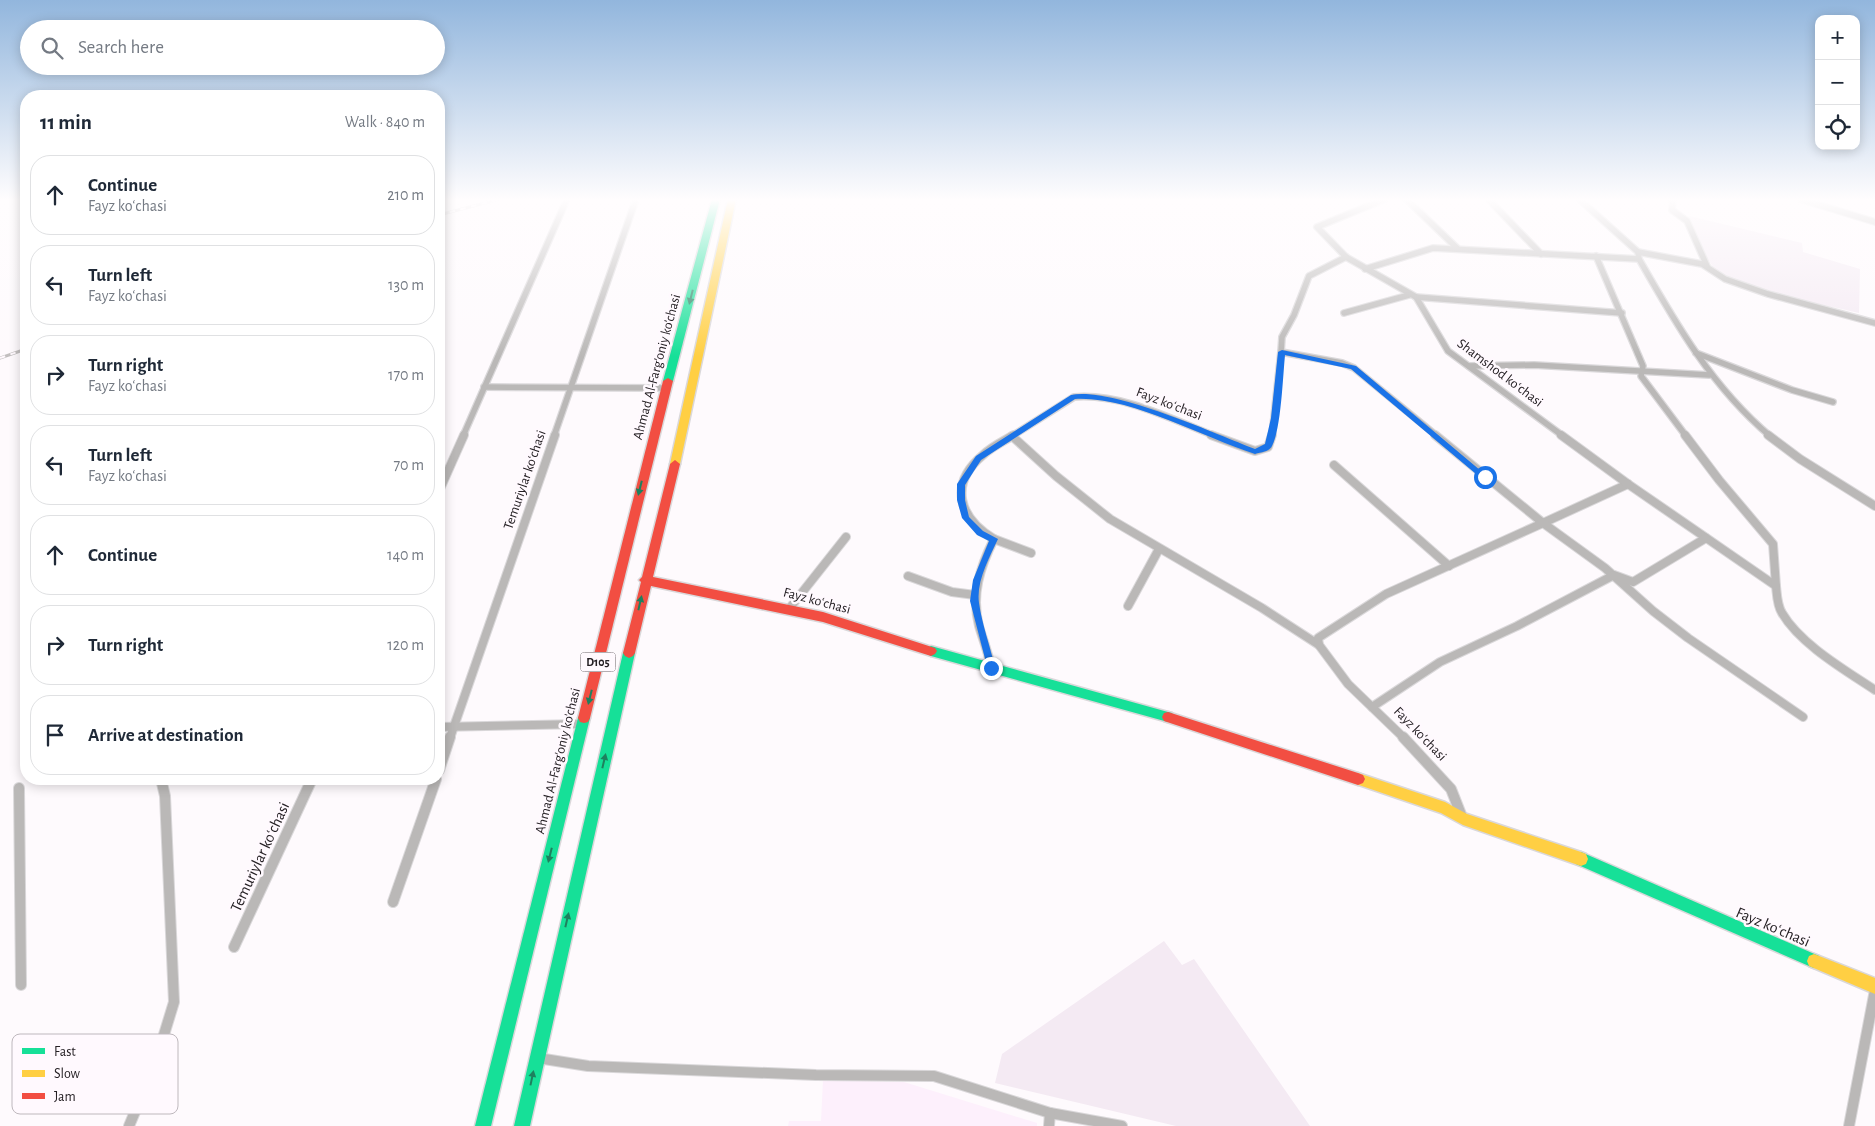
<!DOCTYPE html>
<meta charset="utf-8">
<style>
:root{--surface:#fff;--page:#f6f6f7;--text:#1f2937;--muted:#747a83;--line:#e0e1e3}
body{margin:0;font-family:"Alegreya Sans",sans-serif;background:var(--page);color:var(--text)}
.controls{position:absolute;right:15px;top:15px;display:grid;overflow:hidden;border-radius:10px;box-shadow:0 2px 12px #0003}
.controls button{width:45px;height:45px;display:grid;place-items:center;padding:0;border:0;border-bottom:1px solid var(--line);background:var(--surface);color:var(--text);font:25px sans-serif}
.stop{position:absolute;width:15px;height:15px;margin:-11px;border:4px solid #1a73e8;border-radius:50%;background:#fff}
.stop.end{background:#1a73e8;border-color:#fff;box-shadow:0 1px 5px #0008}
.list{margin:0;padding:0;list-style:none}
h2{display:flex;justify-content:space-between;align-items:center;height:65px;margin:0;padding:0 20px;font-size:21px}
h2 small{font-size:16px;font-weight:400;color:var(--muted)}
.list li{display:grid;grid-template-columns:32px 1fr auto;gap:15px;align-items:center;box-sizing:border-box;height:80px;margin:0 10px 10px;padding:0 10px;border:1px solid var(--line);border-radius:20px}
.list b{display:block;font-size:19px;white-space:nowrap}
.list p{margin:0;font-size:16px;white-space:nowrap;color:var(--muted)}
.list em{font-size:16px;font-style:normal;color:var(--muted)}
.icon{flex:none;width:28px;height:28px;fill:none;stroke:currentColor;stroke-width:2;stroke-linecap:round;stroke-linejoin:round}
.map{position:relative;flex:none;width:1875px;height:1126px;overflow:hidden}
.search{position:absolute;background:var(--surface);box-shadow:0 2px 12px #0003;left:20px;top:20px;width:425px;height:55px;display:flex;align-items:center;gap:12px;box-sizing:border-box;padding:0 18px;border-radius:28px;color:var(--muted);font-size:19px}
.panel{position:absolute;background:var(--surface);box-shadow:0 2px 12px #0003;left:20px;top:90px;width:425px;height:695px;border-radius:20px}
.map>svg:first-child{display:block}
.built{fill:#fdf0fc}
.green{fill:#f4eaf3}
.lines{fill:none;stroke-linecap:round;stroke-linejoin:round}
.street-far2-casing{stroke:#dad8da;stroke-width:8}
.street-far1-casing{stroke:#dad8da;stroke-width:10}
.street-casing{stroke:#dad8da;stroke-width:12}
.fast-casing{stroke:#dad8da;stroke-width:3}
.slow-casing{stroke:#dad8da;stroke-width:3}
.jam-casing{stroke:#dad8da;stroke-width:3}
.street-far2{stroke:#bab8b7;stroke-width:5.5}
.street-far1{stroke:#bab8b7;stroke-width:8}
.street{stroke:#bab8b7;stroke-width:10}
.fast{fill:#16e098;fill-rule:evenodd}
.slow{fill:#ffcf43;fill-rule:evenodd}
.jam{fill:#f24e42;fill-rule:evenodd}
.rail-casing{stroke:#c1bebe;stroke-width:3}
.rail{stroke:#fff9fe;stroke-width:2;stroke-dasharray:5.5;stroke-linecap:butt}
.oneway{fill:#1e805e}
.route{fill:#1a73e8}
.labels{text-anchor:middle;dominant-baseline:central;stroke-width:5;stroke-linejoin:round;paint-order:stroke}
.shield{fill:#fff9fe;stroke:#666165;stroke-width:1}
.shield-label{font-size:12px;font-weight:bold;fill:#252024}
.street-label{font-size:14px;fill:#252024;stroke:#fff9fe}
.near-street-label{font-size:16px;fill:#252024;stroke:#fff9fe}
.key{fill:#fff9fe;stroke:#beb8bd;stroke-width:1}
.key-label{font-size:14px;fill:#252024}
</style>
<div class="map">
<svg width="1875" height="1126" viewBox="0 0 1875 1126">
<rect width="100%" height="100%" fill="#fefafd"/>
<path class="built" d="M823,1080L904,1082L1037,1123V1126H788L789,1121H821Z"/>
<g class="green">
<path d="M1689,216L1802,243L1803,252L1860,269L1859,313C1830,306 1738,289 1719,273C1704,260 1697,233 1689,216Z"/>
<path d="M1164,941L1182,965L1194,959L1310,1126H1176L995,1083L1002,1054Z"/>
</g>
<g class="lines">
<defs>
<g id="street-far2">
<path d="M1406,199L1457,248"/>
<path d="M1488,199L1541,254"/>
<path d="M1673,199L1672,210L1687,221L1707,266"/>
<path d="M1800,199L1875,222"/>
<path d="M1638,252L1702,264L1725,279L1768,294L1875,323"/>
<path d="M1596,256L1643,366L1641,376L1686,436"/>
<path d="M1346,257L1416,297L1448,351L1563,436"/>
<path d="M1346,257L1317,227L1385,199"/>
<path d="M1639,259C1676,324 1712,387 1770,436"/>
<path d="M1365,269L1433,248L1639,259L1638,252L1579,199"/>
<path d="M1416,297L1622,313"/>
<path d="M1344,313L1409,295"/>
<path d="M1281,352L1282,337L1294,315L1309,276L1346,257"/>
<path d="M1696,353L1792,390L1833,402"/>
<path d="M1469,366L1534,365L1709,375"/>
<path d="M484,387L667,388"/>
<path d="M463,436L567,199"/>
<path d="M554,436L636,199"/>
<path d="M1012,436L1074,397C1122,393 1171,419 1215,436"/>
<path d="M1272,436L1281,352L1342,363L1354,368L1437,436"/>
</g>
<g id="street-far1">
<path d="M1014,435L1012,436L1056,476L1110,519L1262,608L1319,645L1348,684L1404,738"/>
<path d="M1211,435L1255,451L1268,447L1272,435"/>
<path d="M1435,435L1543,523L1628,484"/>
<path d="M1561,435L1628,484L1776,586C1777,595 1777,605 1782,613C1800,644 1845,670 1875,690"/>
<path d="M1685,435L1719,480L1773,544L1776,586"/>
<path d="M1768,435L1800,459L1875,506"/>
<path d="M1334,465L1449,566"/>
<path d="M439,491L464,435"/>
<path d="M994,539C959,518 948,484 983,455C991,447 1002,442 1012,436"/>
<path d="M908,576L952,592L975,595"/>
<path d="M1128,606L1159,549"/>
<path d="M789,609L846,537"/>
<path d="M1319,645L1318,638L1386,594L1543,523L1605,568L1653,611L1688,638L1803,717"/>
<path d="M991,668C989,654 983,640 979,626C971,595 980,567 994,539L1031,553"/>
<path d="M1372,707L1440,662L1517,626L1614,575L1633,582L1706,538"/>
<path d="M439,727L583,724"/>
<path d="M450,738L555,435"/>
</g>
<g id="street">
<path d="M1403,737L1451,789L1462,817"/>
<path d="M439,770L450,737"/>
<path d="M19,788L21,985"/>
<path d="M393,902L436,779"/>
<path d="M234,947L312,779"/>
<path d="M538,1058L588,1066L816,1075L934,1076L1050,1113L1122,1126"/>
<path d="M129,1126L155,1064L174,1002L165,796L161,779"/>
<path d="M1049,1126L1050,1113"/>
<path d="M1849,1126L1875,990"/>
</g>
<g id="fast">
<path d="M712,199H720L673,381L668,384L663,381Z"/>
<path d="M931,646L1168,712L1172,713L1174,717L1172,721L1168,722L931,656L927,654L925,651L927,648Z"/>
<path d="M629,648L633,650L635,653L530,1126H514L623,653L625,650Z"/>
<path d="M584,713L588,714L590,718L491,1126H475L578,718L580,714Z"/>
<path d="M1581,852L1819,956L1821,961L1819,966L1814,968L1809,966L1576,864L1574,859L1576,854Z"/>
</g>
<g id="slow">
<path d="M728,199H736L680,464L675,468L670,464Z"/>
<path d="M1358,773L1445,802L1467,814L1581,852L1586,854L1588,859L1586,864L1581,866L1463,825L1441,813L1353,783L1351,779L1353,775Z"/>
<path d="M1814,954L1875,978V994L1809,966L1807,961L1809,956Z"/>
</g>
<g id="jam">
<path d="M668,378L673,381L590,718L588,722L584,723L580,722L578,718L663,381Z"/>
<path d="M675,460L680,464L653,577L823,612L935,648L937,651L935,654L931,656L823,622L651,586L635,653L633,656L629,658L625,656L623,653L641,582L639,580L642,577L670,464Z"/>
<path d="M1168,712L1358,773L1363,775L1365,779L1363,783L1358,785L1164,721L1162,717L1164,713Z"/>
</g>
</defs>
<use href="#street-far2" class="street-far2-casing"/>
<use href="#street-far1" class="street-far1-casing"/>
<use href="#street" class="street-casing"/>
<use href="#fast" class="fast-casing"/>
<use href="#slow" class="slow-casing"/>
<use href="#jam" class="jam-casing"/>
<use href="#street-far2" class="street-far2"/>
<use href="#street-far1" class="street-far1"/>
<use href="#street" class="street"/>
<use href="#fast" class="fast"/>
<use href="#slow" class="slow"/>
<use href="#jam" class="jam"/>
<defs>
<g id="rail">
<path d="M439,215L500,199"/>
<path d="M0,358L26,349"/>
</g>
</defs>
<use href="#rail" class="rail-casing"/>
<use href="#rail" class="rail"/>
</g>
<defs><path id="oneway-solid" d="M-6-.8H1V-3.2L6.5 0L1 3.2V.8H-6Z" transform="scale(1.25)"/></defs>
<g class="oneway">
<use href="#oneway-solid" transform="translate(691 297) rotate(104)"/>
<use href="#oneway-solid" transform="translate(640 488) rotate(104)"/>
<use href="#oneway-solid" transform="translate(640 603) rotate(-77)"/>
<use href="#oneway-solid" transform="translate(590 697) rotate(104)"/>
<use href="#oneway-solid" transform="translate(604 761) rotate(-77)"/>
<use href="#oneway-solid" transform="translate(550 855) rotate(104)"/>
<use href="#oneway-solid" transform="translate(567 920) rotate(-77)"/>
<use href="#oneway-solid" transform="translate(532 1078) rotate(-78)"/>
</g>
<linearGradient id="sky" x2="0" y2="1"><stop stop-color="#92b6dd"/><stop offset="0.56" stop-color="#fffdfe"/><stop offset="1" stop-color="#fffdfe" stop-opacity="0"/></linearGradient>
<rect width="1875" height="357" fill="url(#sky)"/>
<path class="route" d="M1282,350L1356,366L1487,476V479H1482L1351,369L1285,355C1283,375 1281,430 1272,446C1269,452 1261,452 1255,454C1201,437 1131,396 1075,399L981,460L965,485V500L969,517L983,531L998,539C989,558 976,582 979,603C982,624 990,646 995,668L991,671L988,670L970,601L973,580L989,541L977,535L962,518L957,500V484L976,456L1071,395C1112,387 1213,433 1255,449L1265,444L1271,418L1278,352Z"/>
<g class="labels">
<rect class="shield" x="580.5" y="652.5" width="35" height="19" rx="4"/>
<g class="shield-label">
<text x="598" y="662">D105</text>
</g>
<g class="street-label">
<text transform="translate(657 367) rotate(-75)">Ahmad Al-Farg'oniy ko'chasi</text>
<text transform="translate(1500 373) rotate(37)">Shamshod koʻchasi</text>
<text transform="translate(1169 404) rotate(21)">Fayz koʻchasi</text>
<text transform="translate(525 480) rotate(-71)">Temuriylar koʻchasi</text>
<text transform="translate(817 601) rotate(15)">Fayz koʻchasi</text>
<text transform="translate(1420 734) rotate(46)">Fayz koʻchasi</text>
<text transform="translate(558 761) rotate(-76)">Ahmad Al-Farg'oniy ko'chasi</text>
</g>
<g class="near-street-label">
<text transform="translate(260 857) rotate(-65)">Temuriylar koʻchasi</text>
<text transform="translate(1773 927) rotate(23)">Fayz koʻchasi</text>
</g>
</g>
<rect x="12" y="1034" width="166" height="80" rx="8" class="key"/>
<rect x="22" y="1048" width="23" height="6" fill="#16e098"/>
<rect x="22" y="1070" width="23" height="7" fill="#ffcf43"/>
<rect x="22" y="1093" width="23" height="6" fill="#f24e42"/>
<g class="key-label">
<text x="54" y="1056">Fast</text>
<text x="54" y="1078">Slow</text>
<text x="54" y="1101">Jam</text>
</g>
</svg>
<div class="controls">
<button>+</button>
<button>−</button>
<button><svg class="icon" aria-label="locate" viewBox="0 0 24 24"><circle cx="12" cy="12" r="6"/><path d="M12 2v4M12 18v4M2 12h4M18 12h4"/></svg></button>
</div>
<div class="stop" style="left:1485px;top:477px"></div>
<div class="stop end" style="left:991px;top:668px"></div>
<div class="search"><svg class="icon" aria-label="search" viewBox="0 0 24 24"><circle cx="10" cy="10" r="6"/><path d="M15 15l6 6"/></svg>Search here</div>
<section class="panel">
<h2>11 min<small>Walk · 840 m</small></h2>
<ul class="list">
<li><svg class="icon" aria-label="ahead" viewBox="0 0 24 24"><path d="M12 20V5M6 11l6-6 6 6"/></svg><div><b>Continue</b><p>Fayz koʻchasi</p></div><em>210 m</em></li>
<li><svg class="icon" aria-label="left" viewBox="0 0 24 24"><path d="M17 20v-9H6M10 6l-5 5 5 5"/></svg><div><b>Turn left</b><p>Fayz koʻchasi</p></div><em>130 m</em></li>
<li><svg class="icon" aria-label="right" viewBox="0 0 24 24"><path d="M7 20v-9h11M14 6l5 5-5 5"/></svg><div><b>Turn right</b><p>Fayz koʻchasi</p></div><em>170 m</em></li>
<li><svg class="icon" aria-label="left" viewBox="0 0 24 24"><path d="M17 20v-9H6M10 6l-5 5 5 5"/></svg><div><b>Turn left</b><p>Fayz koʻchasi</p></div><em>70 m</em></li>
<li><svg class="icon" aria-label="ahead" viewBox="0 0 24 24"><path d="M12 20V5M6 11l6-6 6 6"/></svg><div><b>Continue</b></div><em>140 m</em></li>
<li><svg class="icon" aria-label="right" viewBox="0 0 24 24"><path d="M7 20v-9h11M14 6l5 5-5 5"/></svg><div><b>Turn right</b></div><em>120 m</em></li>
<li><svg class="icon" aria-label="arrive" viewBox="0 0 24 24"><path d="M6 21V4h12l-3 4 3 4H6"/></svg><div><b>Arrive at destination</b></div></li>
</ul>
</section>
</div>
